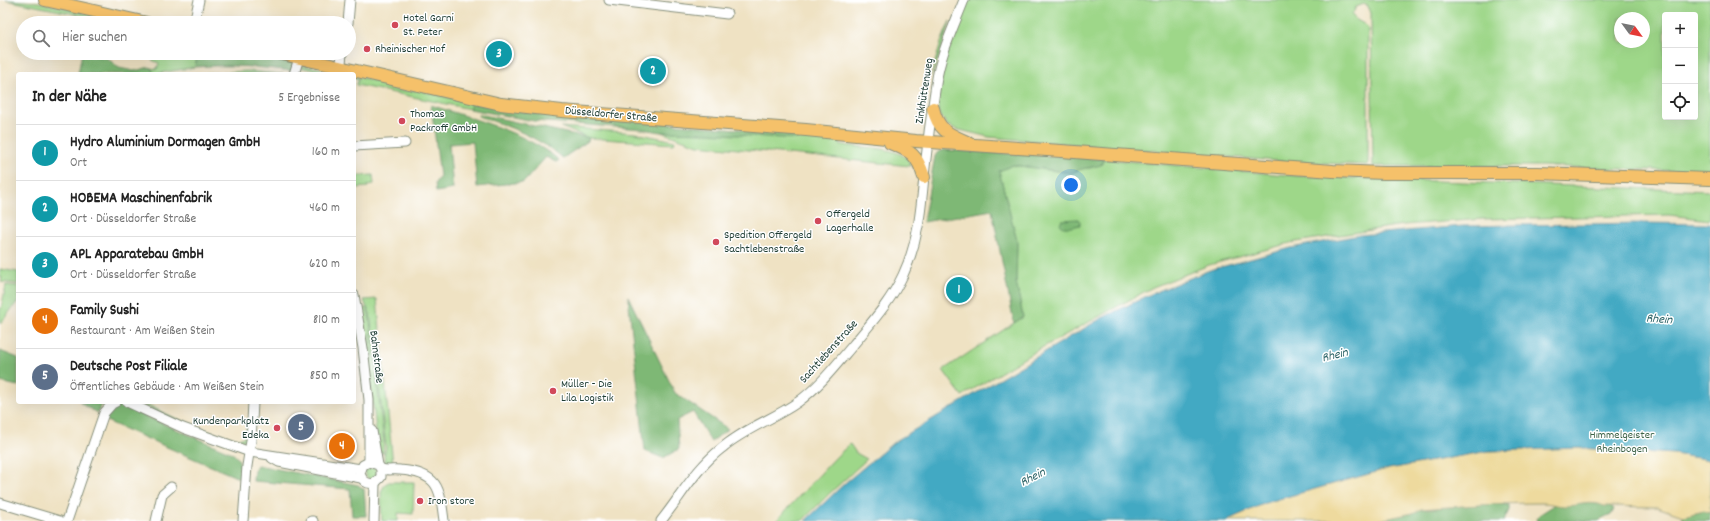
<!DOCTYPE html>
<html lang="de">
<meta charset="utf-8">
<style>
:root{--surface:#fff;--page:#f6f6f6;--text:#222;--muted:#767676;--line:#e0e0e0;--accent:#d1495b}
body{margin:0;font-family:Dekko,sans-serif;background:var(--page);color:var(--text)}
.controls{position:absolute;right:12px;top:12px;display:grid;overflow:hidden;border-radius:4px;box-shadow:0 4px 16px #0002}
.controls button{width:36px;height:36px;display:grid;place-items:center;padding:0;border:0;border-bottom:1px solid var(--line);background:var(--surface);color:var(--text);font:20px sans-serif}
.compass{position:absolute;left:1614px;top:12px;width:36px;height:36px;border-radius:50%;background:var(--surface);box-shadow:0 4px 16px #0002;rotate:123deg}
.you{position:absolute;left:1071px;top:185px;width:14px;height:14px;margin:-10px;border:3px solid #fff;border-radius:50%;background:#1a73e8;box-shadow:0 0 0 6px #1a73e833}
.badge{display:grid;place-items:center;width:26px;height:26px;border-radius:50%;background:var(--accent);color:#fff;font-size:13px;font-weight:700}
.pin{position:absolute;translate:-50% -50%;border:2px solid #fff;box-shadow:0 1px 4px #0006}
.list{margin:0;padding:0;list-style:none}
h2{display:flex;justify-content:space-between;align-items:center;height:52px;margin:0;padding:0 16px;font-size:17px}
h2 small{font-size:13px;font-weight:400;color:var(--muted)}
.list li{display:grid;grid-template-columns:26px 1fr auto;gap:12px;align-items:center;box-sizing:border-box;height:56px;padding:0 16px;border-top:1px solid var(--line)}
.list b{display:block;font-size:15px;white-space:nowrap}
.list p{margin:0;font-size:13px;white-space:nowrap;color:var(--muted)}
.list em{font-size:13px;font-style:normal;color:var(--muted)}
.icon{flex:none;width:22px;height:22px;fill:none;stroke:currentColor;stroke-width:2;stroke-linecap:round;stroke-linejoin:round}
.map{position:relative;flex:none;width:1710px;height:521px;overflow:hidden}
.search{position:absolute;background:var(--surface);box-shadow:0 4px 16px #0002;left:16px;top:16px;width:340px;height:44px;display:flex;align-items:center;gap:10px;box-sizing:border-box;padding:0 14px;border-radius:22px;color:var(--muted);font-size:15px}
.panel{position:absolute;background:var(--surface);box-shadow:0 4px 16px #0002;left:16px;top:72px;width:340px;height:332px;border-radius:4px}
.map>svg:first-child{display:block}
.green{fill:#9ed789;stroke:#5e8a5e;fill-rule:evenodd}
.forest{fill:#7eb875;stroke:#4e7a54}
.sand{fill:#eeda9e;stroke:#868c69}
.water{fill:#43a9c3;stroke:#31737c}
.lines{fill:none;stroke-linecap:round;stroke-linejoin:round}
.minor-casing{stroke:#87907c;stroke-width:11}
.major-casing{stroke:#87907c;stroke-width:14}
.minor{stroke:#fff;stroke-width:9}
.major{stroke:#f5c16b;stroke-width:12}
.poi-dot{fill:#d1495b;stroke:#fff;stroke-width:1.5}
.labels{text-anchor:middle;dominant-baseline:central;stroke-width:3;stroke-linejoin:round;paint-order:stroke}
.poi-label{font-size:12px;fill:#1f3d34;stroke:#fff;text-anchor:start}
.street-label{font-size:12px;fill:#1f3d34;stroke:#fff}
.park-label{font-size:12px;fill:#3f6449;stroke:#fff}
.water-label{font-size:13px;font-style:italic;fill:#2c6366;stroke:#fff}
</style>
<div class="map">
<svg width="1710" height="521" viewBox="0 0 1710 521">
<rect width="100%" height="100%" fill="#fff"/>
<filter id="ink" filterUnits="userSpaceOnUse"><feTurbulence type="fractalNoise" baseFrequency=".025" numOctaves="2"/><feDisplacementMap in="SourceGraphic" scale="8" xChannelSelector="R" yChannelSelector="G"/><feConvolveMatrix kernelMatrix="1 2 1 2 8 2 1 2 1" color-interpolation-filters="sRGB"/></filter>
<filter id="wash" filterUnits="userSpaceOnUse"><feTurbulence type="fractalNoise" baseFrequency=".012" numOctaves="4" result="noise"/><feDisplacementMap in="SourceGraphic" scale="16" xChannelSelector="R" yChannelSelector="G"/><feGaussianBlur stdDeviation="0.9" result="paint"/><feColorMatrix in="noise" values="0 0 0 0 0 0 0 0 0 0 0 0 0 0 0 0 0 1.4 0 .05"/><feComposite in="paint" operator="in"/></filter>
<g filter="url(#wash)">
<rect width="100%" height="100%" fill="#efe2c3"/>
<g class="green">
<path d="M6,0L38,2L100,16L109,23L95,21V18Z"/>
<path d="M967,0H1710V172L1542,166H1373L1371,13L1368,6L1364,4L1356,7L1352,15C1356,22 1365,22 1368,29V165L1278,161L1012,139L989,137L956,129L947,125L938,112V97L945,58L955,37L959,21ZM1665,15H1695V117H1665ZM1620,18H1644V42H1620Z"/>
<path d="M950,21L949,27L934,71L931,76L940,45Z"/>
<path d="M153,53H192L198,54L195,67L155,74L151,68L157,69L159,63L152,60Z"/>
<path d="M302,65L323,69L322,72L300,67Z"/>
<path d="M246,71L283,74H198Z"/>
<path d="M355,76L376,81L396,90L407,91L418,90L472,103L470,109L356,85L359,79L354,78Z"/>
<path d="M561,127L635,133L675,141L674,144L589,138Z"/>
<path d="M661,132L798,134L812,135L840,142V144C858,149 897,145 909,161L910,166L698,145Z"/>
<path d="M1104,159L1297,176L1710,191V220L1669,215L1483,219L1402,225L1290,243L1209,265L1153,287L1034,352L962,396L943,370L1023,317L1016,282L1017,241L999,171L1012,165L1072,173L1080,168H1091Z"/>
<path d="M373,175L374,184L368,185V187L356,188L355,179L357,178V176Z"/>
<path d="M0,269L18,272V284L1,282L2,277L0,276Z"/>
<path d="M6,285L18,286V301L0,324V309H1Z"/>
<path d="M377,299L393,465L385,462L384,456L386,447L370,313L366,306L364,300Z"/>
<path d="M366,308L369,313L384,442L383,454L382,452L379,454L361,309Z"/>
<path d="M135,402H142C158,410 231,447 244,437L247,426L248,439L238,442V443L201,431Z"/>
<path d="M850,444L856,453L867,459L830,493L802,521H776L836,457Z"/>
<circle cx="371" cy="473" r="6"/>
<path d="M389,482H414L413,514L398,513V521H382L381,492L385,484Z"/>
</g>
<g class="forest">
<path d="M82,53L107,58L119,68L134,71L150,67L155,74H78Z"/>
<path d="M198,53H254L294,63L293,71C260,67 228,64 195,67Z"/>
<path d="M472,103L532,113L598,121L603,118L798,134L797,139L708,133L661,132L642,129L534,121L470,109Z"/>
<path d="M431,105C475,120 523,131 559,160L556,162L546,157L524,182L477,187L473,142L449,144L453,189L436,192L435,183L440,176Z"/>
<path d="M479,114L589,138L588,141L563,158C538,137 509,126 478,116Z"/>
<path d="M944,150L1104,159L1101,165C1090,168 1081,168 1072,173L1013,165L999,171L1017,241L1016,282L1023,317L1014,323L992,210L923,222L935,156L938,152Z"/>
<path d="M1078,219L1080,221V225L1072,227H1063L1060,224L1062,220Z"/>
<path d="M628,296L675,393L728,429L711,442L693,412L677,420L679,449L663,458L645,451Z"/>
<path d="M0,351L18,358V386L0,382Z"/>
<path d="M79,402H104L97,413Z"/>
<path d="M119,405L232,453C242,460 241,468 241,479L104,420L108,411Z"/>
<path d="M257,465L358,485L364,489L366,516H352L350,489L253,481L254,470Z"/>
<path d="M1492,504L1509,505V510L1504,521H1375L1413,513L1420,509Z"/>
<path d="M1556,504C1569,507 1583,502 1598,504C1603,504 1604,506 1610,506L1614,509L1611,515L1598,521H1536L1539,515Z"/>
<path d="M1704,511L1710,513V521H1682L1683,516Z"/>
</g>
<path class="sand" d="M1579,448L1675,454L1710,460V513L1704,511L1683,516L1657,507L1604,506C1592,500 1577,506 1565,506C1558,506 1550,503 1543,503C1502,503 1461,506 1421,509L1413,513L1375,521H1225L1268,502L1383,470L1488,451Z"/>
<path class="water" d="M1643,223L1710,224V460L1675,454L1579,448L1488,451L1383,470L1268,502L1225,521H805L845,483L894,442L1100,319L1151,294L1210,270L1291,248L1360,235L1463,226Z"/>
</g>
<g filter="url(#ink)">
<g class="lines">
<defs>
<g id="minor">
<path d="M609,0L727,14"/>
<path d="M195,19L199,0"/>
<path d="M348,23L350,0"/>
<path d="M294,74L299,58"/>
<path d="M340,74L342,53"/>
<path d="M354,146L405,143"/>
<path d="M354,295L363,348L369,400V462"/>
<path d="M127,402L183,428L250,452L361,469"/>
<path d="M372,431L378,465L381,469V477L375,483C367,485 362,481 360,473L363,465L369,462L378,465"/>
<path d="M272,458L279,462L361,478"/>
<path d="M381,469C388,471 394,469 400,470C438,473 440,487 444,521"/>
<path d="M0,503L60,521"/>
<path d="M67,521L104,413L112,404L116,402"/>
<path d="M156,521L162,495L171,487"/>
<path d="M243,521L247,466L251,441L253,402"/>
<path d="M311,521H313"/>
<path d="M374,521L375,483"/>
<path d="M661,521C681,496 696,468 722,448C745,428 774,419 798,402C820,386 836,365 853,345C871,323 891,301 903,275C918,243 921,211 924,176C927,146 931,115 936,84C940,55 953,28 964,0"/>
</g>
<g id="major">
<path d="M45,0L147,23"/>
<path d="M278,53L501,104L562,111L806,130L916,141L1061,151L1333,171L1384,173H1538L1710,179"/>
<path d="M933,108C938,130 948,134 967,142"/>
<path d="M890,143C912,152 917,154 924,177"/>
</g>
</defs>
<use href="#minor" class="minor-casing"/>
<use href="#major" class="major-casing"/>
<use href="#minor" class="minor"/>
<use href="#major" class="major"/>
</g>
</g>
<g class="poi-dot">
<circle cx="395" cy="25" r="4"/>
<circle cx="367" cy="49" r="4"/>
<circle cx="402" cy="121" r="4"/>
<circle cx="818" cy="221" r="4"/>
<circle cx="716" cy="242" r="4"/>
<circle cx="553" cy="391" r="4"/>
<circle cx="277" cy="428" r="4"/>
<circle cx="420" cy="501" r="4"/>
</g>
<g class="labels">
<g class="poi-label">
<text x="403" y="18">Hotel Garni<tspan x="403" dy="14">St. Peter</tspan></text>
<text x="375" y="49">Rheinischer Hof</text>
<text x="410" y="114">Thomas<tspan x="410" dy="14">Packroff GmbH</tspan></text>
<text x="826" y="214">Offergeld<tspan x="826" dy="14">Lagerhalle</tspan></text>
<text x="724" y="235">Spedition Offergeld<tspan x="724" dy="14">Sachtlebenstraße</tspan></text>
<text x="561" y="384">Müller - Die<tspan x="561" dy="14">Lila Logistik</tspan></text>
<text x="269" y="421" text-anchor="end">Kundenparkplatz<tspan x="269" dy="14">Edeka</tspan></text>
<text x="428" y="501">Iron store</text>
</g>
<g class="street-label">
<text transform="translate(925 91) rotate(-81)">Zinkhüttenweg</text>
<text transform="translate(611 115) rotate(5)">Düsseldorfer Straße</text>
<text transform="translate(829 352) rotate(-48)">Sachtlebenstraße</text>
<text transform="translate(376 357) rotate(83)">Bahnstraße</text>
</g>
<g class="park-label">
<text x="1622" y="435">Himmelgeister<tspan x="1622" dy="14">Rheinbogen</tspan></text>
</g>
<g class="water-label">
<text transform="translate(1659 320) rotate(4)">Rhein</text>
<text transform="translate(1335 356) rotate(-14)">Rhein</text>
<text transform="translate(1033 478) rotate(-27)">Rhein</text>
</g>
</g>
</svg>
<div class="controls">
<button>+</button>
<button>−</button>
<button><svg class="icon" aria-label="locate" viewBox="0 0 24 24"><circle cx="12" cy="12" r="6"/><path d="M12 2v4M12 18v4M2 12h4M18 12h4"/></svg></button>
</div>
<svg class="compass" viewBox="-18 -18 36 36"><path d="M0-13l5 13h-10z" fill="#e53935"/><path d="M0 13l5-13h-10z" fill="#767676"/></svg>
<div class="you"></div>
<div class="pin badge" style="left:959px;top:290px;background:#0f9aa8">1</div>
<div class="pin badge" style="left:653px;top:71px;background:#0f9aa8">2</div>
<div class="pin badge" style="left:499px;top:54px;background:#0f9aa8">3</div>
<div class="pin badge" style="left:342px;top:446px;background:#e8710a">4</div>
<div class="pin badge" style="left:301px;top:427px;background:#5c6f8a">5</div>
<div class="search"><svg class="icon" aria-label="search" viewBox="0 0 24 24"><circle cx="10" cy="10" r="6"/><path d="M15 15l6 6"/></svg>Hier suchen</div>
<section class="panel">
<h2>In der Nähe<small>5 Ergebnisse</small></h2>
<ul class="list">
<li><span class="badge" style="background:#0f9aa8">1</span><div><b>Hydro Aluminium Dormagen GmbH</b><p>Ort</p></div><em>160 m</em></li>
<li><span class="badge" style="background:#0f9aa8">2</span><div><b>HOBEMA Maschinenfabrik</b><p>Ort · Düsseldorfer Straße</p></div><em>460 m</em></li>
<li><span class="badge" style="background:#0f9aa8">3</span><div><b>APL Apparatebau GmbH</b><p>Ort · Düsseldorfer Straße</p></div><em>620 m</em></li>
<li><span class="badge" style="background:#e8710a">4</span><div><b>Family Sushi</b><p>Restaurant · Am Weißen Stein</p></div><em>810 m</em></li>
<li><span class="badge" style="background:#5c6f8a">5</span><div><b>Deutsche Post Filiale</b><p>Öffentliches Gebäude · Am Weißen Stein</p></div><em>850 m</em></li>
</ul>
</section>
</div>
